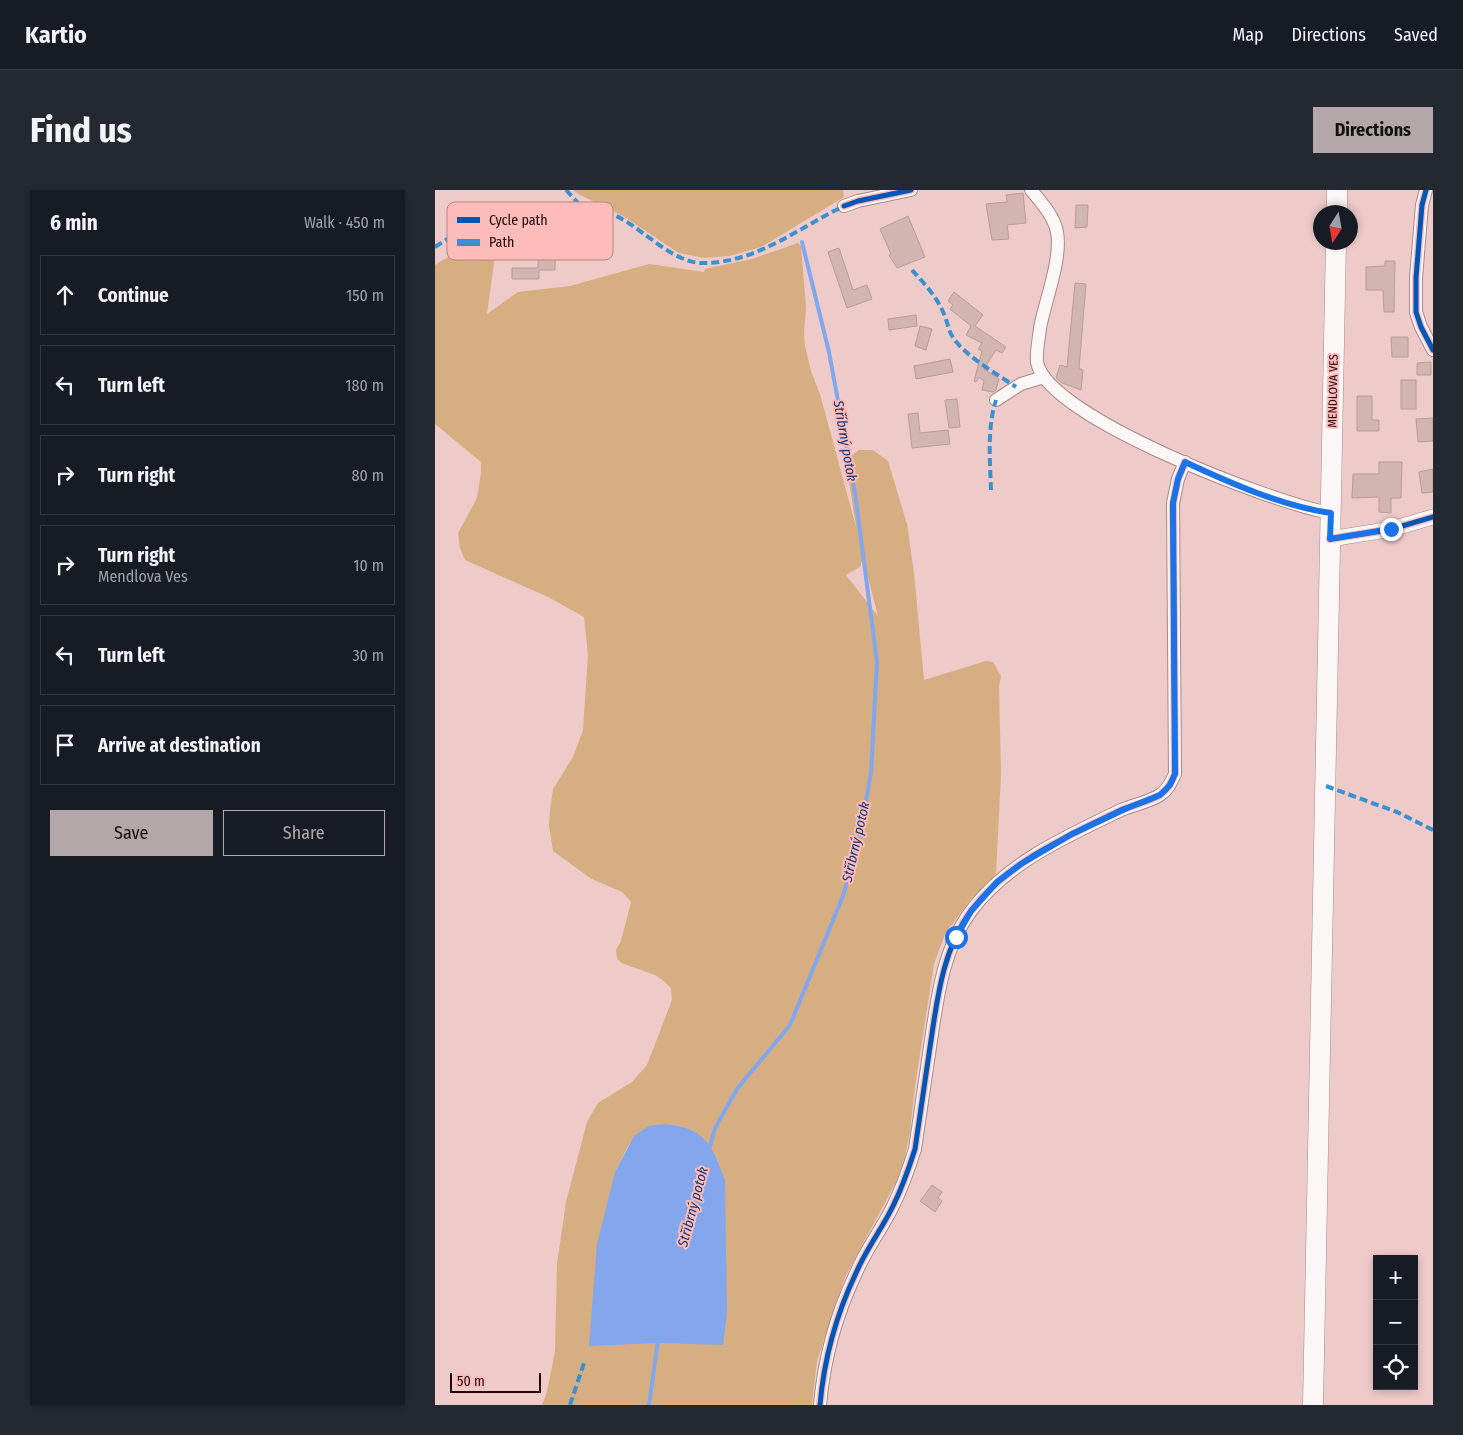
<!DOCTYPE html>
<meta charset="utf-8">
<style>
:root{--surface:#171b24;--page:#242831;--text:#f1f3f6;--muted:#9ea1a6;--line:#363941;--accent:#b4a7a9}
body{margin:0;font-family:"Fira Sans Condensed",sans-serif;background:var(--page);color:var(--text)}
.controls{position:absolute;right:15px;bottom:15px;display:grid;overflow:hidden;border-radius:0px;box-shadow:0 2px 8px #0003}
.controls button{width:45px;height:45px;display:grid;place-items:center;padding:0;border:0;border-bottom:1px solid var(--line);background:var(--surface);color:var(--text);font:25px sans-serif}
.compass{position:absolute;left:878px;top:15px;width:45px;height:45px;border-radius:50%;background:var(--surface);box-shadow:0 2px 8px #0003;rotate:191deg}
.scale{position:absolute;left:15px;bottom:12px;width:91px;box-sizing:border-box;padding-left:5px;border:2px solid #210607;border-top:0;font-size:14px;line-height:18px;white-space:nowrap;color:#210607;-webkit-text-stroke:4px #fdbbba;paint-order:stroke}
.stop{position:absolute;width:15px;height:15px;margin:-11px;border:4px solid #1a73e8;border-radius:50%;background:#fff}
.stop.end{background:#1a73e8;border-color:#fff;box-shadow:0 1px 5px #0008}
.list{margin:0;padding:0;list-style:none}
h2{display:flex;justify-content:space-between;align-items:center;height:65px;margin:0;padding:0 20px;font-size:21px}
h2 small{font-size:16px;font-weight:400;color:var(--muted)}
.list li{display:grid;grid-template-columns:32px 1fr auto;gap:15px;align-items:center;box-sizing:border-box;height:80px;margin:0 10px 10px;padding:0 10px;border:1px solid var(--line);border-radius:0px}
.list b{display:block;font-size:19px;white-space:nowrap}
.list p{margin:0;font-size:16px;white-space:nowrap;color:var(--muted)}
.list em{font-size:16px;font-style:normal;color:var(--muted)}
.actions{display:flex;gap:10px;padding:15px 20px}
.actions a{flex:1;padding:11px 0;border:1px solid var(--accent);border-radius:0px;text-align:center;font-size:18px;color:var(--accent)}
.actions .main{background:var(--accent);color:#111}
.icon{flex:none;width:28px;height:28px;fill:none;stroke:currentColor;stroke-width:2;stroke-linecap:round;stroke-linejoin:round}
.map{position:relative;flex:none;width:998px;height:1215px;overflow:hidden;border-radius:0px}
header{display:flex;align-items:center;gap:30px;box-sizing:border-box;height:70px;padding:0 25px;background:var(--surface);border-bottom:1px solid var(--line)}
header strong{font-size:24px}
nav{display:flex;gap:28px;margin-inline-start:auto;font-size:18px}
.intro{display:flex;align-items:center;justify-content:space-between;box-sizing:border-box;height:120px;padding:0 30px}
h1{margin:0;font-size:35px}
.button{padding:12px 22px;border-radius:0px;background:var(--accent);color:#111;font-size:18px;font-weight:700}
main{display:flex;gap:30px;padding:0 30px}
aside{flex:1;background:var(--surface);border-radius:0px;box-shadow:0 2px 8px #0003}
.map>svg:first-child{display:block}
.green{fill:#d6ae82;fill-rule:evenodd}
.water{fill:#84a6ed}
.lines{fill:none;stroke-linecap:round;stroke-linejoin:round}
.stream{stroke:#84a6ed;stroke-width:4}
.building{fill:#d3b5af;stroke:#ba9c98}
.minor-casing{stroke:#a88a8a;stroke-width:14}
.tertiary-casing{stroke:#a88a8a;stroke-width:16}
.primary-casing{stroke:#a88a8a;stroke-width:21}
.minor{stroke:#fcf7f7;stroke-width:12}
.tertiary{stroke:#fcf7f7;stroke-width:15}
.primary{stroke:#fcf7f7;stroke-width:20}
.quiet{stroke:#3a91d1;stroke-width:4;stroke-dasharray:8 4;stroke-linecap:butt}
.cycleway-casing{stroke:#fdbbba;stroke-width:8}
.cycleway{stroke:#0057b8;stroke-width:5}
.route{stroke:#1a73e8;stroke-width:6}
.labels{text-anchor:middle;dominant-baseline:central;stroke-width:4;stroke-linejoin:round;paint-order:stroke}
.street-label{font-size:12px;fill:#210607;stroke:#fdbbba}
.water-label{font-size:14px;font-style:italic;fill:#0d3574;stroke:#fdbbba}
.key{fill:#fdbbba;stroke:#bb8584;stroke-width:1}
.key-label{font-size:14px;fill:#210607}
</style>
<header>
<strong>Kartio</strong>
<nav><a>Map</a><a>Directions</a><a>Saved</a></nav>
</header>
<div class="intro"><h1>Find us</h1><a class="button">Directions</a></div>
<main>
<aside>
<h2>6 min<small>Walk · 450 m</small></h2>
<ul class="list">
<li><svg class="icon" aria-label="ahead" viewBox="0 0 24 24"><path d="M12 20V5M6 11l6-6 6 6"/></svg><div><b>Continue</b></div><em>150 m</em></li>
<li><svg class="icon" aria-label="left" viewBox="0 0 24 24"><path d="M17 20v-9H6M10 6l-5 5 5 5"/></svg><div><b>Turn left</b></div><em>180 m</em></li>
<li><svg class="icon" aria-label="right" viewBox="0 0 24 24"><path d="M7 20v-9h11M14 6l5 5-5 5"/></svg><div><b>Turn right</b></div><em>80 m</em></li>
<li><svg class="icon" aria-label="right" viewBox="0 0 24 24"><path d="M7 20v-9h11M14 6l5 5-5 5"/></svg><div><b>Turn right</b><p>Mendlova Ves</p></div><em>10 m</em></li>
<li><svg class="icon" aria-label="left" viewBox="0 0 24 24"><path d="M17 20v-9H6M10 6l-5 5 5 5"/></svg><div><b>Turn left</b></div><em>30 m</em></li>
<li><svg class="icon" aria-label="arrive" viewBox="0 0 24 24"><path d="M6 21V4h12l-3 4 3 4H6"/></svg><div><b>Arrive at destination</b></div></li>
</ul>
<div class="actions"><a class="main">Save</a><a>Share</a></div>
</aside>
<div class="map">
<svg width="998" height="1215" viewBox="0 0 998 1215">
<rect width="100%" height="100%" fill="#eecac9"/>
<g class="green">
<path d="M138,0H408L409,7L326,57L294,66L269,68L244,63L188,26L145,5Z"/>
<path d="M64,36L52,124L83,102L135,96L214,74L269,82L270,79L274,78L317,69L363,53L366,56L371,117L369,144L370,156L376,181L385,204L421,337L413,285V268L424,260H438L453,271L472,334L479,383L489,490L551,471L558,472L566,486L564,497L566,584L561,684L535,710L510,744L499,774L480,896L475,942L469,971L461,992L410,1087L382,1171L377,1215H107L112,1202L120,1161L122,1074L131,1012L152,932L163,913L197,892L212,875L237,810L236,798L230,792L220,785L186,773L182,768L181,760L186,751L196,712L187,702L155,688L118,661L114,636L115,620L118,599L138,567L148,540L153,465L149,427L113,407L30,370L25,358L23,343L42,308L46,282V272L0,234V75ZM428,368L443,426L411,385L425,377ZM229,934C258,936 269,946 283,971L288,1154L222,1153L180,982C194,956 196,939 229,934Z"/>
</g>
<path class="water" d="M229,934C269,937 278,955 290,991L292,1122L288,1155L222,1153L154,1156L162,1054L180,982L199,946L214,936Z"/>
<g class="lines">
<g class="stream">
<path d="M274,960L280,938L302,899L355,835L408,706L425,644L436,583L442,472L420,303L394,162L367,52"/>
<path d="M214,1215L223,1150"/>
</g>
</g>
<g class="building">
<path d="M588,3L591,33L572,35L574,49L557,50L551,14L572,12L571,5Z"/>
<path d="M641,15H653L652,37L640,38Z"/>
<path d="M473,26L490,67L462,78L454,65L456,64L445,39Z"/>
<path d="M104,28H121L120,80H104V89H77V78H103Z"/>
<path d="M404,58L418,100L432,95L437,109L412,118L393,62Z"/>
<path d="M950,71H960L959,122H949L948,100H931V77L950,76Z"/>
<path d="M640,93L651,94L644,178L648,180L646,200L627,193L621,188L625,175L632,177Z"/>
<path d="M519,102L548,125L540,136L571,157L567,163L561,160L549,179L564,189L561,200L558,202L547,200L549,191L544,187L541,192L539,191L547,161L543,159L547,153L531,145L536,136L515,119L518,115L513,111Z"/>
<path d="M481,125L482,136L454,140L453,129Z"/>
<path d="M485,136L497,139L491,160L480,156Z"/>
<path d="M956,147H973V167H957Z"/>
<path d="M515,169L518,182L481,189L479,176Z"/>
<path d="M996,172V185H982V173Z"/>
<rect x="966" y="190" width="15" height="29"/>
<path d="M922,206H937V230H944V241H922Z"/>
<path d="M522,209L525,237L514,238L510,210Z"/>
<path d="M483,223L485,243L513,240L515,254L477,258L473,224Z"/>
<path d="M998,228V251L983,252L981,229Z"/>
<path d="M944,272H967L966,308H956V323L944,322V307L917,308L918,284H944Z"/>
<path d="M998,279V302L987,303L984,282Z"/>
<path d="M497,995L507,1002L503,1008L507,1011L500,1022L485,1011Z"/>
</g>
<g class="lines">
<defs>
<g id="minor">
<path d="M596,0C606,12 619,26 622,42C627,69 610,111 605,138C604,149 601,161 602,172C611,227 843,315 896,323"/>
<path d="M991,0L987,15L981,88V122L986,137L998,160"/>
<path d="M409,16L423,11L476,0"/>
<path d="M561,210L586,194L609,187"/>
<path d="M385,1215C389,1169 401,1125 421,1083C431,1059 447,1039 458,1016C467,998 474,978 480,959C485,925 490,891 495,857C502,811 507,760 536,721C572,672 633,646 686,620C698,615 714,612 725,605C733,600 736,592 740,584L738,313L743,289L750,272"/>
</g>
<path id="tertiary" d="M895,349L957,339L998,327"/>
<g id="primary">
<path d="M902,22V0"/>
<path d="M878,1215L901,52"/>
</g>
</defs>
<use href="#minor" class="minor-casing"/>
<use href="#tertiary" class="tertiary-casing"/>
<use href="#primary" class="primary-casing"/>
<use href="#minor" class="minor"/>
<use href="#tertiary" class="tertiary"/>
<use href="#primary" class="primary"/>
<g class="quiet">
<path d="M131,0L145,15"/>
<path d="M0,57C21,43 44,30 68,23C79,20 91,21 102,20C116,18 130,15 144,15C153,15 179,24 187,29C210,42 239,72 266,73C320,74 363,38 409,16"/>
<path d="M477,80C489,93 502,107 509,124C513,133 513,141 519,149C533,168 562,184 581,197"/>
<path d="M556,300C555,270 552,238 561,210"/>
<path d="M891,596L962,622L998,640"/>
<path d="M135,1215L149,1173"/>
</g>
<defs>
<g id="cycleway">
<path d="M991,0L987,15L981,88V122L986,137L998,160"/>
<path d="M409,16L423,11L476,0"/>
<path d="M895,349L957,339L998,327"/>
<path d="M385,1215C389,1169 401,1125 421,1083C431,1059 447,1039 458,1016C467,998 474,978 480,959C485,925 490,891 495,857C502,811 507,760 536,721C572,672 633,646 686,620C698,615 714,612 725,605C733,600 736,592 740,584L738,313L743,289L750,272"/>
</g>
</defs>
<use href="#cycleway" class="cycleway-casing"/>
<use href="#cycleway" class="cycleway"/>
</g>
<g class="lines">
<path class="route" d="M521,747L536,721L562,692L586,674L637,644L690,619L725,605L735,595L740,584L738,313L743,289L750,272C795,293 847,316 896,323L895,349L956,339"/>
</g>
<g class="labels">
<g class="street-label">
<text transform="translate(898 201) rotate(-89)">MENDLOVA VES</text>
</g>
<g class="water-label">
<text transform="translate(410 251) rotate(80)">Stříbrný potok</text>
<text transform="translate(421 652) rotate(-77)">Stříbrný potok</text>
<text transform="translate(258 1017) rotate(-75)">Stříbrný potok</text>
</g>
</g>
<rect x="12" y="12" width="166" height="58" rx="8" class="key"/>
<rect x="22" y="27" width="23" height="6" fill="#0057b8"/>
<rect x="22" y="49" width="23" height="7" fill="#3a91d1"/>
<g class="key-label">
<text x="54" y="35">Cycle path</text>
<text x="54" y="57">Path</text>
</g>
</svg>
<div class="controls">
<button>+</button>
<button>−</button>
<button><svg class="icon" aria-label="locate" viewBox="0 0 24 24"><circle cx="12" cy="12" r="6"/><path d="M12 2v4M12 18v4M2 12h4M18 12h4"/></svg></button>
</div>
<svg class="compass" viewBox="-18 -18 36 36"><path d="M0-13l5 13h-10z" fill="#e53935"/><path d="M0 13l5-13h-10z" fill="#9ea1a6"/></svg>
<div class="scale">50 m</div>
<div class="stop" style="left:521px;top:747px"></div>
<div class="stop end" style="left:956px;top:339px"></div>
</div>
</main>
